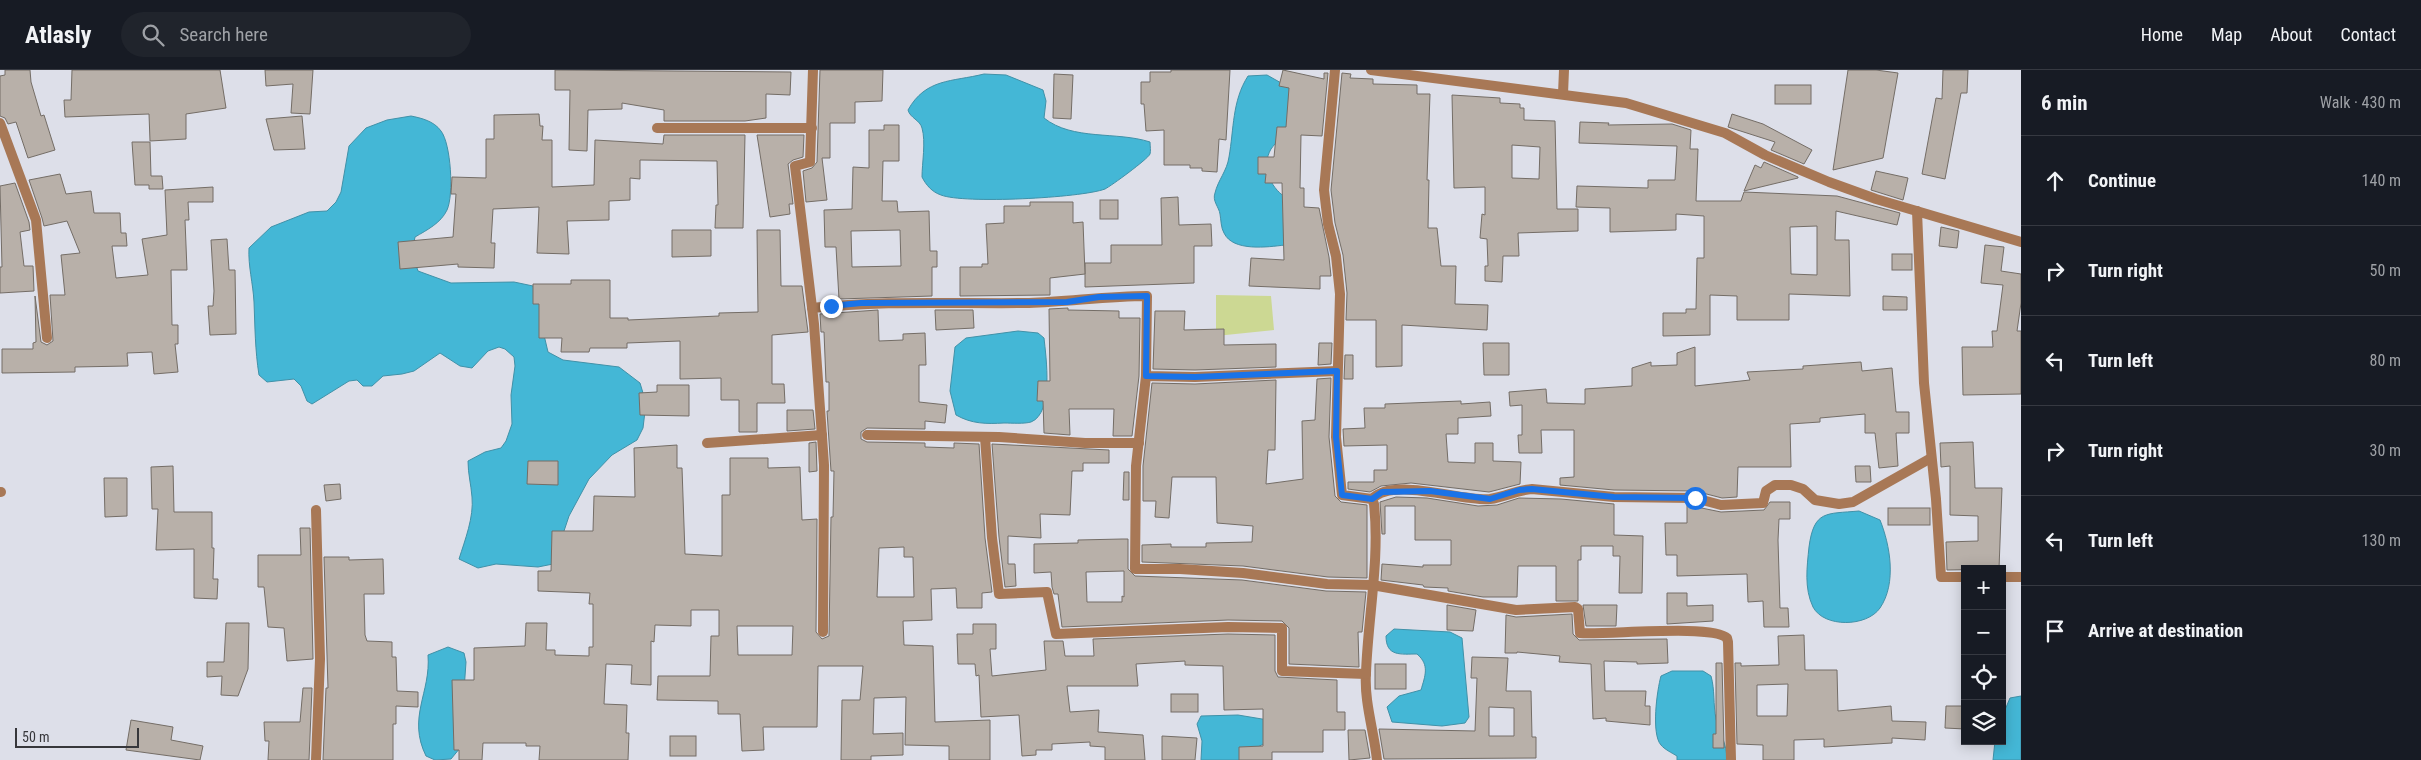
<!DOCTYPE html>
<meta charset="utf-8">
<style>
:root{--surface:#171b24;--page:#20242c;--text:#f1f3f6;--muted:#9ea1a6;--line:#363941}
body{margin:0;font-family:"Roboto Condensed",sans-serif;background:var(--page);color:var(--text)}
.controls{position:absolute;right:15px;bottom:15px;display:grid;overflow:hidden;border-radius:0px;box-shadow:0 2px 12px #0003}
.controls button{width:45px;height:45px;display:grid;place-items:center;padding:0;border:0;border-bottom:1px solid var(--line);background:var(--surface);color:var(--text);font:25px sans-serif}
.scale{position:absolute;left:15px;bottom:12px;width:124px;box-sizing:border-box;padding-left:5px;border:2px solid #37373b;border-top:0;font-size:14px;line-height:18px;white-space:nowrap;color:#37373b;-webkit-text-stroke:4px #dddfe9;paint-order:stroke}
.stop{position:absolute;width:15px;height:15px;margin:-11px;border:4px solid #1a73e8;border-radius:50%;background:#fff}
.stop.end{background:#1a73e8;border-color:#fff;box-shadow:0 1px 5px #0008}
.list{margin:0;padding:0;list-style:none}
h2{display:flex;justify-content:space-between;align-items:center;height:65px;margin:0;padding:0 20px;font-size:21px}
h2 small{font-size:16px;font-weight:400;color:var(--muted)}
.list li{display:grid;grid-template-columns:32px 1fr auto;gap:15px;align-items:center;box-sizing:border-box;height:90px;padding:0 20px;border-top:1px solid var(--line)}
.list b{display:block;font-size:19px;white-space:nowrap}
.list em{font-size:16px;font-style:normal;color:var(--muted)}
.icon{flex:none;width:28px;height:28px;fill:none;stroke:currentColor;stroke-width:2;stroke-linecap:round;stroke-linejoin:round}
.map{position:relative;flex:none;width:2021px;height:690px;overflow:hidden}
header{display:flex;align-items:center;gap:30px;box-sizing:border-box;height:70px;padding:0 25px;background:var(--surface);border-bottom:1px solid var(--line)}
header strong{font-size:24px}
nav{display:flex;gap:28px;margin-inline-start:auto;font-size:18px}
.search{width:350px;height:45px;background:var(--page);display:flex;align-items:center;gap:12px;box-sizing:border-box;padding:0 18px;border-radius:28px;color:var(--muted);font-size:19px}
main{display:flex}
aside{flex:1;background:var(--surface)}
.map>svg:first-child{display:block}
.green{fill:#ccd893}
.water{fill:#44b7d6;stroke:#4091a8}
.building{fill:#b8b0a9;stroke:#746d66;fill-rule:evenodd}
.lines{fill:none;stroke-linecap:round;stroke-linejoin:round}
.minor{stroke:#a87856;stroke-width:10}
.route{stroke:#1a73e8;stroke-width:6}
</style>
<header>
<strong>Atlasly</strong>
<div class="search"><svg class="icon" aria-label="search" viewBox="0 0 24 24"><circle cx="10" cy="10" r="6"/><path d="M15 15l6 6"/></svg>Search here</div>
<nav><a>Home</a><a>Map</a><a>About</a><a>Contact</a></nav>
</header>
<main>
<div class="map">
<svg width="2021" height="690" viewBox="0 0 2021 690">
<rect width="100%" height="100%" fill="#dddfe9"/>
<path class="green" d="M1216,225L1271,226L1274,260L1216,266Z"/>
<g class="water">
<path d="M984,4L1006,5L1043,20L1046,31L1044,48C1073,71 1116,61 1150,72C1150,76 1151,81 1150,84C1148,89 1111,116 1105,119C1081,128 963,134 941,125C932,122 926,115 922,107C922,93 926,72 922,58C920,50 910,48 908,40C926,8 952,12 984,4Z"/>
<path d="M1267,5L1290,18C1289,30 1289,44 1287,57C1285,65 1276,72 1271,79C1261,96 1270,117 1285,127V175C1268,177 1233,182 1224,163C1221,158 1221,150 1220,144C1219,137 1212,131 1215,123C1218,110 1227,101 1229,87C1234,59 1232,31 1248,6Z"/>
<path d="M411,46C421,48 434,51 441,61C451,74 454,125 447,140C441,153 427,160 415,167L412,183L418,201L451,213L514,212L533,216L544,237V265L548,282L563,290L619,297L640,313L646,333L643,358L637,370L612,385L589,409L569,446L553,494L538,497L496,494L478,498L459,489C465,470 474,447 472,427C471,414 468,404 468,391L485,382L501,378L506,371L512,354L511,325L515,296L514,287L505,279L499,277L488,281L472,298L460,296L440,283L414,301L402,304L383,306L372,316H363L357,310L349,311L312,334L307,331L301,316L294,309L267,312L259,305C255,280 255,256 254,232C253,213 248,196 249,178L271,157L309,142L327,141L336,132L341,122L349,76L366,58L387,50Z"/>
<path d="M1018,261L1038,263L1044,268C1046,287 1054,343 1031,352C1024,354 1012,353 1004,353C986,354 972,354 956,345L950,321L955,277L966,268Z"/>
<path d="M1859,441L1880,450C1890,475 1897,513 1880,538C1867,557 1824,558 1813,537C1804,518 1807,497 1809,477C1814,440 1826,444 1859,441Z"/>
<path d="M1394,559L1450,562L1462,568L1469,647L1465,653L1442,656L1392,652L1387,637L1399,626L1421,620C1425,606 1430,595 1417,584C1401,584 1386,587 1386,566Z"/>
<path d="M448,577L464,583L466,592L460,678L451,689L435,690L426,686C407,647 431,623 428,585Z"/>
<path d="M1672,601H1703L1711,606C1715,620 1713,634 1716,649C1720,664 1727,674 1727,690H1677V686C1672,683 1664,679 1661,675C1651,664 1657,620 1661,606Z"/>
<path d="M2021,626V690H1993L1995,671H2002V647L2010,628Z"/>
<path d="M1238,645L1268,650L1265,673L1256,678L1250,690H1201L1202,671L1197,654L1201,646Z"/>
</g>
<g class="building">
<path d="M5,0H30L31,12L41,46L44,45L55,80L28,88L16,52L8,54L5,48L0,46V6L5,5Z"/>
<path d="M72,0H220L226,38L186,44V69L150,71L149,44L65,47L64,30H71Z"/>
<path d="M265,0H313L310,44L291,43L293,14L266,16Z"/>
<path d="M555,0L791,2L790,25L766,24V48L745,51H664V40L622,33V39L588,40L587,81L569,80L570,20H555Z"/>
<path d="M820,0H883L882,31L855,32V53H830V88H822L827,130L806,132L803,101L812,98L817,92Z"/>
<path d="M1171,0H1230L1226,70L1219,69L1217,102L1202,101V98H1190V95H1164V60L1146,61L1144,34H1141V12H1150V2H1171Z"/>
<path d="M1283,0L1324,9V3H1328L1322,66L1301,65L1300,118H1304V137L1319,138L1329,187L1331,206H1320V219L1249,216L1251,188L1284,190L1282,113H1265L1266,104H1258V87H1274L1277,57H1286L1289,18L1279,16Z"/>
<path d="M1848,0H1876L1898,3L1883,88L1833,100Z"/>
<path d="M1943,0H1968L1967,23H1961L1945,109L1922,104L1936,28L1942,29Z"/>
<path d="M1342,3L1351,4L1350,8L1373,9V14L1417,15V24H1430L1427,110H1429L1428,158H1437L1441,196H1456L1455,234L1488,235L1487,260L1402,255V296L1376,297V250H1346L1347,223L1343,185L1335,153L1331,120Z"/>
<path d="M1054,4L1073,5L1071,49L1053,48Z"/>
<rect x="1775" y="15" width="36" height="19"/>
<path d="M1452,25L1500,28V33L1520,34V38H1524V50L1555,51L1557,139H1578V161L1518,163L1519,186H1503L1502,212L1485,211V196H1488L1487,169L1480,168L1482,144L1485,145V117L1454,118ZM1512,75L1540,77L1539,109L1512,108Z"/>
<path d="M539,44L540,56H543L542,70H552V117L594,115L595,70L663,74L664,65H745L743,158H715L716,135H718L717,91L640,90V109L630,108V130L609,131V150L567,151L569,184L537,183L539,137L493,139L491,173H495L494,198L458,197V194L400,199L398,172L453,167L456,124H451L452,107L486,108V69H494V45Z"/>
<path d="M1732,44L1763,54L1812,80L1804,94L1771,80L1775,72L1728,57Z"/>
<path d="M302,46L305,79L274,80L266,49Z"/>
<path d="M1580,52L1609,53L1608,55L1672,54L1691,60L1690,79H1698L1696,131H1741L1744,122L1837,126L1900,143L1897,155L1836,141L1835,170H1849L1850,226L1789,224V250H1737V226L1710,225V265L1663,266V243H1686V239H1696L1697,188H1704V146L1676,144V160L1610,162V138L1576,137L1577,116L1648,118V110H1675L1677,76L1579,73ZM1817,156V205L1791,204L1790,157Z"/>
<path d="M884,55H899V91H883L882,131H897L898,142L929,141L930,181H937V197H932V226L839,229L836,177H825L824,140L852,139L853,97L869,98V60H884ZM900,160L901,196L852,197L851,161Z"/>
<path d="M757,65H804L803,87L793,90L788,94L793,134H789L790,144L770,147Z"/>
<path d="M132,72H150L151,106H162L163,119H149V115H135Z"/>
<path d="M1764,92L1798,107V108L1744,121L1755,95L1761,98Z"/>
<path d="M1876,101L1908,108L1903,130L1871,120Z"/>
<path d="M60,104L66,124L91,121L94,143H120L121,163H126L127,176H112L116,208L148,205L142,169L167,165L165,120L213,117V132H188L189,150H185L187,200H171L172,255H178V274H175L178,302L154,304L152,282L127,283L128,296L75,297V302L2,303V279H33V273L36,272L35,226L41,272L47,275L53,271L50,225H65L61,185L80,183L67,151L44,156L42,148L29,110Z"/>
<path d="M15,113L29,152L30,160L20,162L24,196H33L34,221L0,223V197H2L0,116Z"/>
<path d="M1178,127L1179,155L1211,154L1212,176H1194V213L1085,217V193H1111V175H1162L1161,128Z"/>
<rect x="1100" y="130" width="18" height="19"/>
<path d="M1030,132H1073V153L1083,152L1085,204L1050,208V225L960,226V197H982V194H988L986,154L1004,153V136H1030Z"/>
<path d="M1941,157L1959,161L1957,178L1939,176Z"/>
<path d="M672,160H711V186L672,187Z"/>
<path d="M757,160H780L781,216H802L808,262L772,265V314H784L785,333H757V362H739V330H721V308L680,309V271L627,273V278H590L589,282H561L562,268H539V234H533V214H571V210H610V248H628V250L719,246V243L758,242Z"/>
<path d="M227,169L229,200H235L236,264L210,265L208,236H213L214,221L211,170Z"/>
<path d="M1985,175L2004,177L2001,201L2021,204V233L2017,261H2021V324L1963,325L1962,277H1993L1992,261H1997L2003,215L1981,213Z"/>
<rect x="1892" y="184" width="20" height="16"/>
<path d="M1883,226L1907,227V240H1883Z"/>
<path d="M1068,238V240L1119,241V248H1140L1139,306L1132,366H1113L1114,339H1069L1070,365L1044,363L1043,331H1037L1038,311H1050L1049,239Z"/>
<path d="M878,240L879,271L903,270V264L925,263L926,295H919V332L947,335L945,353L925,351V359L867,358L861,362V369L867,372L925,373V377L954,378V373L979,374L985,468L992,522L982,523V538H957L956,518L931,519L932,550L903,551L904,575L933,576L935,652L990,650V690H949V676L905,675L906,627L874,628L873,664L903,663V685L871,686V690H841L842,630H860L863,596H818L817,657H763L764,680L742,681L740,644H718V631L657,630L658,606H710L711,566H719V540H691V556L655,555L654,572L651,571V615L631,614L632,595L606,594L604,634L627,635L626,663H629L628,690H539L540,676H526V673H483L482,690H459V680H454L452,610H474V578L525,576L526,553H547L546,580H555V585L589,586V577H593V534H589L590,523L538,521V501H551L552,461H593L594,426L635,427L634,378L677,375V398H682L685,484L722,486V425H730V388H768V398L800,397L802,450L817,449L816,562L822,569L829,566L831,447H833L834,401H831L827,341H829V312H826L824,262H821L820,244ZM904,477V487H913L914,527H877L879,478ZM737,556H793L792,585H738Z"/>
<path d="M935,240H973L974,258L936,260Z"/>
<path d="M1155,241H1185L1184,260L1224,259V275L1276,274V297L1195,300L1153,299Z"/>
<path d="M1319,273H1332L1331,294L1318,295Z"/>
<path d="M1483,273H1509V305H1484Z"/>
<path d="M1695,277V316L1750,310L1747,302L1803,299V296L1861,292L1862,301L1892,298L1896,342H1909V363H1896L1898,396L1879,398L1875,363H1865V344L1820,348V352L1790,354L1791,397H1738L1737,427L1722,428L1695,421L1614,420L1560,415V408L1574,407V360H1541L1542,383H1519L1518,365H1522V335L1510,336L1509,322L1546,319L1547,333L1585,334V319L1632,316V298L1651,292V296L1677,295V283Z"/>
<path d="M1345,285H1353V309H1344Z"/>
<path d="M1331,308L1329,367L1335,426L1341,432L1367,435V508L1328,507L1243,496L1142,492V475L1171,474V477H1206V473L1252,472L1253,456L1217,453L1216,407H1172L1169,448L1155,447L1156,431H1143V396L1152,313L1195,314L1276,310L1275,380H1268L1266,414L1303,409L1302,351L1315,350L1317,309Z"/>
<path d="M657,315H689V346L640,345L639,323L657,322Z"/>
<path d="M1461,331V334L1490,332L1491,346L1458,348V364H1446L1448,392L1475,393V373H1493V391L1521,392L1520,414L1489,422L1411,413L1381,416L1370,422L1348,419V412H1374V400H1387V375L1344,376L1343,359L1365,358L1364,338H1385V334Z"/>
<path d="M787,340H813L815,359L787,361Z"/>
<path d="M816,372L817,401L809,402V373Z"/>
<path d="M1973,372L1975,418H2002L1999,499L1947,500L1946,472L1978,471V446L1950,445V396L1941,397L1940,373Z"/>
<path d="M992,374L1109,380V393H1083V401H1072L1070,445L1040,444L1041,468L1008,466V494H1015L1016,516L1005,517L999,467Z"/>
<path d="M528,391H558V415L527,414Z"/>
<path d="M173,396L174,442H212V478H214L213,509H218L217,529L194,528V479L156,480L158,439H152L151,397Z"/>
<path d="M1855,396H1870L1871,412H1856Z"/>
<path d="M1124,402H1129V430H1123Z"/>
<path d="M104,408H127V446L105,447Z"/>
<path d="M340,414L341,429L326,431L324,415Z"/>
<path d="M1396,427L1427,428L1478,436L1497,435L1519,428L1561,429L1614,434V465L1643,466L1642,523H1619L1620,486H1613V476H1581V490H1578V531H1556V496H1518L1517,527H1483L1448,521V518L1424,517L1423,515L1381,510L1382,494L1423,497V495H1451V470H1415V436H1385V464H1382L1380,432Z"/>
<path d="M1770,432H1790V449H1779L1778,470L1780,538H1788L1789,557H1764L1763,531L1748,532L1747,504L1677,506V485H1666L1665,453H1687V435L1721,442L1764,440Z"/>
<rect x="1888" y="438" width="42" height="17"/>
<path d="M300,458H310L313,589L287,591L284,558L268,557L264,517H258V485H301Z"/>
<path d="M1122,469H1128V499L1135,506L1242,510L1326,521L1366,522L1362,562H1358L1359,597L1289,594V558L1282,551L1228,550L1062,557L1058,524H1054L1052,517L1051,502L1034,503V474L1078,473V470ZM1124,501V527L1122,526V532H1087L1086,502Z"/>
<path d="M324,487H349V490L383,489L384,524H364L365,565L367,571L392,572V587H396L397,621L418,622V637L396,636V654H393V690H323L326,618H328Z"/>
<path d="M1667,523H1687V536L1713,535V551L1667,554Z"/>
<path d="M1447,535L1476,540L1473,561L1447,560Z"/>
<path d="M1583,535H1617L1616,556H1586Z"/>
<path d="M1572,544L1573,564L1579,570L1667,569L1668,593L1637,594V592L1604,591L1605,621H1646L1645,636H1650V655L1606,651V648L1593,649L1591,594L1559,592L1560,586L1517,582V583H1505L1506,545L1516,547Z"/>
<path d="M226,553H249L248,599L238,626L221,625L222,606L207,607V592H224Z"/>
<path d="M973,554H996V579H990L992,606L1046,600L1044,571H1063L1065,586H1094L1093,569L1228,564L1275,565V601L1278,607L1337,610V642H1345V660H1323V682H1272V690H1239V677L1263,676V639L1224,640L1223,596L1185,595V591L1136,594L1138,616H1067L1070,642L1099,640L1098,662L1143,665L1145,690H1105V677L1090,676V672L1052,674V680H1036V685L1022,686L1019,645L981,647L979,605L976,606L975,594H958L957,564H973Z"/>
<path d="M1804,565L1805,600H1837L1838,641L1891,636L1892,651L1926,652L1925,670L1892,668V673L1824,677V669L1794,670V690H1763V675L1737,674L1735,593H1741V596L1779,595L1778,566ZM1788,614L1787,646H1757V615Z"/>
<path d="M1472,587L1508,588L1506,621H1531L1532,667H1536V688L1384,689L1379,659L1475,661L1477,608H1471ZM1489,637L1514,638V666H1489Z"/>
<path d="M1716,593H1722L1724,678H1713V664H1716Z"/>
<rect x="1375" y="594" width="31" height="25"/>
<path d="M303,618H312L309,690H268L269,671H265L264,652H300Z"/>
<rect x="1171" y="624" width="27" height="18"/>
<path d="M1946,636H1965V659L1945,658Z"/>
<path d="M131,650L173,657L171,670L203,676L200,690L126,680Z"/>
<path d="M1348,660H1365L1370,688L1349,690Z"/>
<rect x="670" y="666" width="26" height="20"/>
<path d="M1162,666L1197,668L1195,690H1162Z"/>
</g>
<g class="lines">
<g class="minor">
<path d="M813,0L810,92L795,96L814,254L824,395L823,562"/>
<path d="M1335,0L1324,120L1328,154L1336,186L1340,224L1336,367L1342,425L1372,429L1374,434C1380,489 1368,547 1366,603C1364,632 1374,661 1377,690"/>
<path d="M1371,0L1626,33L1725,63L1765,85L1829,112L1876,129L2021,172"/>
<path d="M1563,24L1564,0"/>
<path d="M0,53L36,150L47,268"/>
<path d="M657,58H812"/>
<path d="M1917,141L1924,313L1936,429L1941,507H1965"/>
<path d="M812,238C884,230 956,234 1029,233C1068,232 1107,226 1147,226L1146,306L1195,307L1337,301"/>
<path d="M1146,306L1136,396L1135,499H1180L1243,503L1327,514L1372,515L1516,540L1575,537L1578,539L1580,563C1607,565 1713,554 1727,568L1728,572L1731,690"/>
<path d="M867,365L999,367L1085,373H1139"/>
<path d="M985,367L992,468L999,524L1047,522L1056,564L1228,557L1282,558V601L1366,604"/>
<path d="M707,373L822,365"/>
<path d="M0,422H1"/>
<path d="M1372,429C1393,406 1462,432 1490,429C1505,427 1517,420 1532,419L1614,427L1695,428L1721,435L1763,433L1766,421L1775,415H1791L1803,419L1815,430L1839,434L1853,432L1931,388"/>
<path d="M316,440L320,589L316,690"/>
<path d="M2002,507H2021"/>
</g>
</g>
<g class="lines">
<path class="route" d="M831,236L861,233L1067,232L1099,227L1147,226L1146,306L1195,307L1337,301L1336,367L1342,425L1372,429L1382,422L1430,421L1490,429L1519,420L1532,419L1614,427L1695,428"/>
</g>
</svg>
<div class="controls">
<button>+</button>
<button>−</button>
<button><svg class="icon" aria-label="locate" viewBox="0 0 24 24"><circle cx="12" cy="12" r="6"/><path d="M12 2v4M12 18v4M2 12h4M18 12h4"/></svg></button>
<button><svg class="icon" aria-label="layers" viewBox="0 0 24 24"><path d="M12 4l9 5-9 5-9-5zM3 14l9 5 9-5"/></svg></button>
</div>
<div class="scale">50 m</div>
<div class="stop" style="left:1695px;top:428px"></div>
<div class="stop end" style="left:831px;top:236px"></div>
</div>
<aside>
<h2>6 min<small>Walk · 430 m</small></h2>
<ul class="list">
<li><svg class="icon" aria-label="ahead" viewBox="0 0 24 24"><path d="M12 20V5M6 11l6-6 6 6"/></svg><div><b>Continue</b></div><em>140 m</em></li>
<li><svg class="icon" aria-label="right" viewBox="0 0 24 24"><path d="M7 20v-9h11M14 6l5 5-5 5"/></svg><div><b>Turn right</b></div><em>50 m</em></li>
<li><svg class="icon" aria-label="left" viewBox="0 0 24 24"><path d="M17 20v-9H6M10 6l-5 5 5 5"/></svg><div><b>Turn left</b></div><em>80 m</em></li>
<li><svg class="icon" aria-label="right" viewBox="0 0 24 24"><path d="M7 20v-9h11M14 6l5 5-5 5"/></svg><div><b>Turn right</b></div><em>30 m</em></li>
<li><svg class="icon" aria-label="left" viewBox="0 0 24 24"><path d="M17 20v-9H6M10 6l-5 5 5 5"/></svg><div><b>Turn left</b></div><em>130 m</em></li>
<li><svg class="icon" aria-label="arrive" viewBox="0 0 24 24"><path d="M6 21V4h12l-3 4 3 4H6"/></svg><div><b>Arrive at destination</b></div></li>
</ul>
</aside>
</main>
